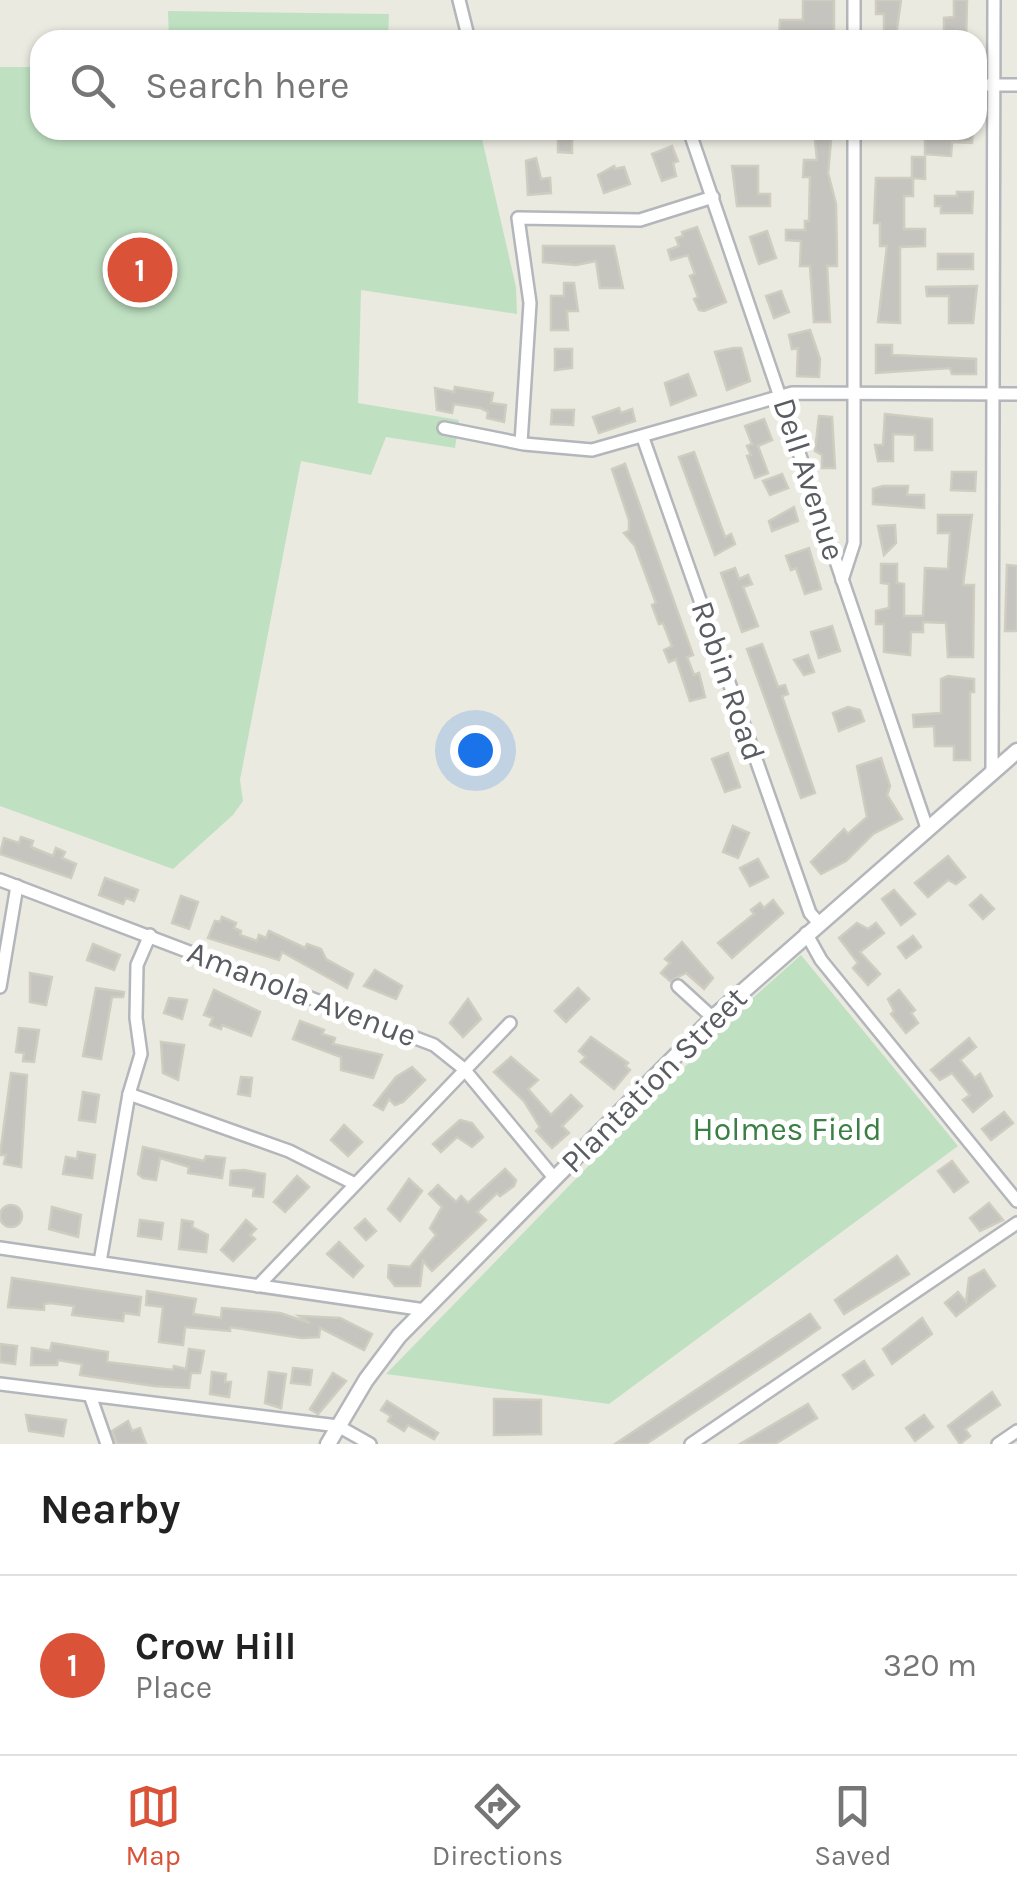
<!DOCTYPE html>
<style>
:root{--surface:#fff;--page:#f2f2f2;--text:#222;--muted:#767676;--line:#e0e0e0;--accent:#da5237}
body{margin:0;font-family:Karla,sans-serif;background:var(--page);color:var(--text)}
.you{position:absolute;left:475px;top:750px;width:35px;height:35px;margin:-25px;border:8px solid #fff;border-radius:50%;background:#1a73e8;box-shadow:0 0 0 15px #1a73e833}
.badge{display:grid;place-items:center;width:65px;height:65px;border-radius:50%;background:var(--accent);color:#fff;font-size:32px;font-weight:700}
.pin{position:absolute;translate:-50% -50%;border:5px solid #fff;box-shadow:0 2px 10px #0006}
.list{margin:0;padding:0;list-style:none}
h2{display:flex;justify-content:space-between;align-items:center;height:130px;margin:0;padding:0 40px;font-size:42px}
h2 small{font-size:32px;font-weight:400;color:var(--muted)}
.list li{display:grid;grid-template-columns:65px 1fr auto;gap:30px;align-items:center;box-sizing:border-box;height:180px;padding:0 40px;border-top:2px solid var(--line)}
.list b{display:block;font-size:38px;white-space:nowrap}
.list p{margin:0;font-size:32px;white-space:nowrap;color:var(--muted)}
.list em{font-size:32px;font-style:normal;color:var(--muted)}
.icon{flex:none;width:55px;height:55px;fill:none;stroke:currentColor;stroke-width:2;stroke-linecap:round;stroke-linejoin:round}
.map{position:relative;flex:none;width:1017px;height:1444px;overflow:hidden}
.search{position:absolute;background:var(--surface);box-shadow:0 2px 8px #0004;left:30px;right:30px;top:30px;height:110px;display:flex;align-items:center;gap:25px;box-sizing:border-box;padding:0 35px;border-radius:30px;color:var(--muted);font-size:38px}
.sheet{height:310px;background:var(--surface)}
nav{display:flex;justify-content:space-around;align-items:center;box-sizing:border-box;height:140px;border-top:2px solid var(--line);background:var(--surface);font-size:28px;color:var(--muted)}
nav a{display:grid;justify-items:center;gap:5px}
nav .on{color:var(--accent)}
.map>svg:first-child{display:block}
.green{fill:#bfe1c2}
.building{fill:#c6c4be;stroke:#cfccc0;stroke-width:2.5}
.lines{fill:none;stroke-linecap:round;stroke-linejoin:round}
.minor-casing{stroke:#b3b6ba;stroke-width:16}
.tertiary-casing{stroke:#b3b6ba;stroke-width:19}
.minor{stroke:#fff;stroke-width:11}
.tertiary{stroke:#fff;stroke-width:14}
.labels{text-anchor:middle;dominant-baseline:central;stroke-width:10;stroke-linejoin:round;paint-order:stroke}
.street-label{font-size:32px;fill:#595c60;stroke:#fff}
.park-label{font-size:32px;fill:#3a7f43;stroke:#fff}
</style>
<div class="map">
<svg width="1017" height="1444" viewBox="0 0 1017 1444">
<rect width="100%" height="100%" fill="#ebeae1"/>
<g class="green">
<path d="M168,11L389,14L388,40H169Z"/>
<path d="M0,67H40V130H480L516,287L517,314L361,290L358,403L459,420L455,448L386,437L371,475L301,461L240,780L243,801L233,815L173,869L0,806Z"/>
<path d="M801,955L958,1146L609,1404L386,1374L746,1004Z"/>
</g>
<g class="building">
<path d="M803,0H834V40H779L780,20H803Z"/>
<path d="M876,0H901L896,36H884V14H876Z"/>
<path d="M954,0H967L966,40H944V18L954,17Z"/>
<path d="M814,130H832L828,173L836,204L837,256V266H827L830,322H814L810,266H800L801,241L786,240V230H805V221H809L810,177H803L804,160H817Z"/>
<path d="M925,130H973L972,143L952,142L951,156L925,154Z"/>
<path d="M558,138H572V153L558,152Z"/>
<path d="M672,146L678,161L673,163L676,176L662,181L652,154Z"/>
<path d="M912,157H925V179L913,178V196H904V229H925V246L900,247V323L878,322L887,246H880V223H874L876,178H912Z"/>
<path d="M536,158L541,179L550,178L551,193L528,195L526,161Z"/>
<path d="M614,166L615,169L624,167L630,184L604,193L598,175Z"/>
<path d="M732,166H758V194H770V206H737Z"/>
<path d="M957,192H973L972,213H941V206H935V196H957Z"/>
<path d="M697,227L726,302L704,311L699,310L694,299L698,297L690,276L695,274L688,255L671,260L668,250L679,246L676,238L683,236L682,232Z"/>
<path d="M767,231L776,258L759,264L750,237Z"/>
<path d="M543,246H614L623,288H600L596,261L576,265L543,262Z"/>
<rect x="938" y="254" width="35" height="15"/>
<path d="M564,283H574L578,311H567L568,330H551V296H564Z"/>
<path d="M977,286L973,323H949V296H927L926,287Z"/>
<path d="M781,291L789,312L774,318L766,296Z"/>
<path d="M810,330L820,359L819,377L797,376L798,348L792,349L789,335Z"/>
<path d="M876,345H892V355L976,359V374H952L950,368L876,373Z"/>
<path d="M734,348H741L750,381L727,390L715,352Z"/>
<path d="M555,349H572V368L555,370Z"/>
<path d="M688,374L696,395L671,405L665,383Z"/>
<path d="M455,387L493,393L491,403L506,405L504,422L487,418L488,412L480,408L454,404L452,413L437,410L435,388L454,392Z"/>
<path d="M619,408L621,413L632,409L635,421L599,433L593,417Z"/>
<path d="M552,410H574L573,425L551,424Z"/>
<path d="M885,414L932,419V450H915V435L893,434V461H878L875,445H883Z"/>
<path d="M819,416L832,417L835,468H822V455L815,451Z"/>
<path d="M764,419L772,440L758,446L768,473L755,478L747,456L751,455L747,446L752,444L745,426Z"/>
<path d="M694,452L725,537L731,534L735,544L715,555L679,457Z"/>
<path d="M625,464L693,655L687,657L694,675L699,673L705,697L690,701L676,659L669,662L664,650L672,646L663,623L659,624L652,605L656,603L635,546L624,533L629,531V520L612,469Z"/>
<path d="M952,472H976L975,491L951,490Z"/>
<path d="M782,474L788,488L770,495L763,481Z"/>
<path d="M883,486H908L907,495H924V508L873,504V489Z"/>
<path d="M794,507L798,521L772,531L769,521Z"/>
<path d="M938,515H972L963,585H974L973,657H948L946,623L923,622V632H911L910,655L884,652V624H876V611L889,608V584L881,583V564H897V583L904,584V616H923L925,568L948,569L950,533H938Z"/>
<path d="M895,525L896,543L884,555L878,526Z"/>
<path d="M809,548L821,589L805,594L796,568L791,570L786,556Z"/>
<path d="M1007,565L1017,566V631H1005Z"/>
<path d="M735,568L739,579L748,575L752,584L743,587L758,626L742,632L721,573Z"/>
<path d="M832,626L840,651L819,658L811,632Z"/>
<path d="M762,644L778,687L785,685L788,694L782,696L815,793L801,798L747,649Z"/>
<path d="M808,655L814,672L804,675L794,660Z"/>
<path d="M948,676L974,679V692H970V760H954V746H935L934,726L914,727L913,715L941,713V679Z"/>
<path d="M848,707L860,710L864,721L839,731L833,713Z"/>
<path d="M728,753L740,787L725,792L712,759Z"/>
<path d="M881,758L890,786L887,795L902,819L873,834L846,861L821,874L811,862L844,829L848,834L867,817L857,766Z"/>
<path d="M733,826L749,833L738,858L723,852Z"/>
<path d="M21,837L33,841L31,847L53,856L56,848L65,852L62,858L76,864L71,878L0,854L4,838L19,843Z"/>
<path d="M948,856L965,877L956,884L948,880L928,897L915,883Z"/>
<path d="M758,859L768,877L750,886L740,868Z"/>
<path d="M105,878L138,890L134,901L126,898L123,904L99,895Z"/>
<path d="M894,890L915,914L901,925L882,899Z"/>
<path d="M981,895L994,909L983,919L970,905Z"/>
<path d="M181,896L198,902L189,929L172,923Z"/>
<path d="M773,900L783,913L732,958L718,943L754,914L751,910L760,903L764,908Z"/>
<path d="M222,917L236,923L234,928L241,931L240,935L257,941L259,935L266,938L269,931L305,948L307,944L321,949L326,959L353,974L347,988L282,952L279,960L208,938L215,921L220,922Z"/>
<path d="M857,923L868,929L876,923L884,933L860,952L880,974L868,985L853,968L858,963L839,938Z"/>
<path d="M913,936L921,947L906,958L898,947Z"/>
<path d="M682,942L713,978L704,989L686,973L670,981L661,973L670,963L665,959Z"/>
<path d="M93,944L120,955L114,970L87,960Z"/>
<path d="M375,970L402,986L396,999L364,986Z"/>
<path d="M30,973L52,977L46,1005L30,1002Z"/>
<path d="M96,988L124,992L123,997H112L101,1059L83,1056Z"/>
<path d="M578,988L589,999L566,1022L555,1011Z"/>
<path d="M214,990L260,1012L251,1036L222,1025L221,1029L210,1025L213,1018L204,1015Z"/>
<path d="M899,990L915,1010L911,1013L918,1023L906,1033L891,1014L894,1011L888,999Z"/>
<path d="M169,998L187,1000L182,1019L164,1013Z"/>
<path d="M468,999L481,1019L463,1037L450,1023Z"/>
<path d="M300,1021L324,1030L322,1034L335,1038L333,1044L382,1055L373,1078L341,1070V1057L293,1039Z"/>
<path d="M19,1028L39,1030L34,1062L23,1061L24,1053L16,1052Z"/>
<path d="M591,1037L628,1063L625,1066L630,1070L614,1089L581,1062L586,1057L579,1051Z"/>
<path d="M969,1038L976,1047L960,1060L975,1078L980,1074L992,1096L973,1112L963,1100L970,1095L952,1073L940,1080L931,1070Z"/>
<path d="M161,1042L184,1045L178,1080L163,1073Z"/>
<path d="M511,1057L538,1080L528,1089L551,1115L571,1095L582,1106L562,1126L569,1133L552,1148L536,1131L540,1127L524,1101L494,1072Z"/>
<path d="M412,1067L425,1080L403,1102L395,1105L389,1099L383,1110L374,1105L396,1077Z"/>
<path d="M11,1073L27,1075L21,1167L4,1164L6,1155H0Z"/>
<path d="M241,1077L252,1078L250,1096L238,1094Z"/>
<path d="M83,1092L99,1095L95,1122L79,1120Z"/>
<path d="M1004,1112L1013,1123L991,1140L982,1129Z"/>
<path d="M460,1120L472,1123L483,1137L472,1147L457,1137L441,1152L433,1144Z"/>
<path d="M344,1125L362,1142L348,1156L331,1140Z"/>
<path d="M143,1147L204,1161L206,1156L225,1158L222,1178L188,1173L189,1167L160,1158L156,1180L143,1178L138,1174Z"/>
<path d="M78,1152L95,1155L92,1178L63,1174L66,1157L77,1159Z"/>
<path d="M952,1161L968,1182L954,1192L938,1171Z"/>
<path d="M505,1169L516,1180L514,1186L500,1196L497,1193L477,1212L486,1220L432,1271L423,1261L420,1286H395L388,1277L389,1265L410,1267L436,1235L430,1228L442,1207L429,1194L438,1185L456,1202L461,1196L468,1203Z"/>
<path d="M244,1170L265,1174L263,1197L253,1196L254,1188L230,1185L231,1171Z"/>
<path d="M297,1176L309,1187L285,1212L274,1202Z"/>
<path d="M409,1179L422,1191L400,1221L388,1209Z"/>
<path d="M989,1203L1003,1220L980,1231L970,1218Z"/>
<circle cx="11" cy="1216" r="11"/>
<path d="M52,1207L81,1215L78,1237L49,1229Z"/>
<path d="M365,1219L376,1231L366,1240L355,1228Z"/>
<path d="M140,1220L163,1223L161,1239L138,1236Z"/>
<path d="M182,1220L193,1222L192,1227L208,1235L206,1252L179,1249Z"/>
<path d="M246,1220L256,1229L250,1235L255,1239L233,1261L221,1250Z"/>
<path d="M339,1242L363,1266L353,1277L327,1254Z"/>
<path d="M897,1256L909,1274L844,1314L835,1300Z"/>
<path d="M984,1270L995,1286L956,1316L945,1303L958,1292L966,1302L969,1278Z"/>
<path d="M12,1278L141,1297L139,1315L124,1313L123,1321L72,1315L74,1306L50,1303L44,1304V1310L8,1307Z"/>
<path d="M147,1291L196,1299L193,1314L221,1318L222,1308L280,1313L310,1323L299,1316L340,1318L372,1334L364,1350L320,1328L319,1337L302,1338L230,1327V1331L185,1327L183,1345L159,1342L163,1307L146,1305Z"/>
<path d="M810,1314L820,1328L797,1344L646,1444H615Z"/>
<path d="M922,1318L932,1334L892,1364L883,1349Z"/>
<path d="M52,1343L108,1352L107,1362L173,1370L174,1366L186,1369L189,1349L204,1351L200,1373H191L189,1388L154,1386L80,1375L82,1364L58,1360L57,1365H31L32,1348L50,1351Z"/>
<path d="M0,1344L17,1346L15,1364L0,1362Z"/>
<path d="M864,1361L873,1375L853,1389L843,1375Z"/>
<path d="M293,1368L312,1370L310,1385L291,1383Z"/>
<path d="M212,1372L226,1374L225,1382H231L229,1397L210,1394Z"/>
<path d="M269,1372L286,1374L281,1408L265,1403Z"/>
<path d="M333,1373L346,1381L318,1414L310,1409Z"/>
<path d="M992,1392L1000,1405L965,1429L970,1436L960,1444L948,1426Z"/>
<path d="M494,1399L541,1400V1434L494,1435Z"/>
<path d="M387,1401L438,1433L434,1439L408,1425L404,1431L388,1421L391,1416L381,1410Z"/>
<path d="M808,1404L817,1418L775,1444H740Z"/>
<path d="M26,1415L66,1420L63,1436L29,1431Z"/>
<path d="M924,1415L933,1427L915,1441L906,1428Z"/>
<path d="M128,1421L132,1431L140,1428L146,1444H117L112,1431Z"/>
</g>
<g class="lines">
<defs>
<g id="minor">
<path d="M459,0L469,40"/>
<path d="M854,0V40"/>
<path d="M977,85H1017"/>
<path d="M689,130L927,828"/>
<path d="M444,428L524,444L592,450L792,393L1017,394"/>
<path d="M643,438L810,913L818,922"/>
<path d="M521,443L530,303L518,218L640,220L713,197"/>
<path d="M842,580L854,543V130"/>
<path d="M992,772L994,0"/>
<path d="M0,880L434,1045L464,1069L555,1179"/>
<path d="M806,933L821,960L1017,1201"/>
<path d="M678,986L713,1018"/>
<path d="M0,987L17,886"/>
<path d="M129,1094L289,1151L355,1184"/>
<path d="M0,1248L425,1310"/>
<path d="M100,1262L129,1094L141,1054L136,1018L137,965L150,935"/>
<path d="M258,1286L510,1023"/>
<path d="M0,1384L338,1426L370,1444"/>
<path d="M91,1398L107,1444"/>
<path d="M691,1444L1017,1223"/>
<path d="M998,1444L1017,1431"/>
</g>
<path id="tertiary" d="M328,1444L366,1380L399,1336L716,1015L1017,751"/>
</defs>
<use href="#minor" class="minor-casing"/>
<use href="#tertiary" class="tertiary-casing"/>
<use href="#minor" class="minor"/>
<use href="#tertiary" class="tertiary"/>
</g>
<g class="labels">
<g class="street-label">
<text transform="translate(809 479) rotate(72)">Dell Avenue</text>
<text transform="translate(728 681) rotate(71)">Robin Road</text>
<text transform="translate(302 994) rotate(21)">Amanola Avenue</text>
<text transform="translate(654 1080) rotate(-45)">Plantation Street</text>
</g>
<g class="park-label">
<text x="787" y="1129">Holmes Field</text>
</g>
</g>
</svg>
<div class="you"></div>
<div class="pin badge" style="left:140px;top:270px">1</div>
<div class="search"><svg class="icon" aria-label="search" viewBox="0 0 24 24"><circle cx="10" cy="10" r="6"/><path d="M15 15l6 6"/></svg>Search here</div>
</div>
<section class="sheet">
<h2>Nearby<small></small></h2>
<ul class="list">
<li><span class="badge">1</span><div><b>Crow Hill</b><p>Place</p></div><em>320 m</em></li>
</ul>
</section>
<nav>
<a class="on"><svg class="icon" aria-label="map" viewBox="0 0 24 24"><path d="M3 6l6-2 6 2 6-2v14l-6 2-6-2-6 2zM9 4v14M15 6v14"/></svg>Map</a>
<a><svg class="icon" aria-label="directions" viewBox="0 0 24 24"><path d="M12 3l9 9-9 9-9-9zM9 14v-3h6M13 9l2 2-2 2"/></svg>Directions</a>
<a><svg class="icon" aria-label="saved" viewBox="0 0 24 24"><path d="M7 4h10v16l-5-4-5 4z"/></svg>Saved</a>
</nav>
